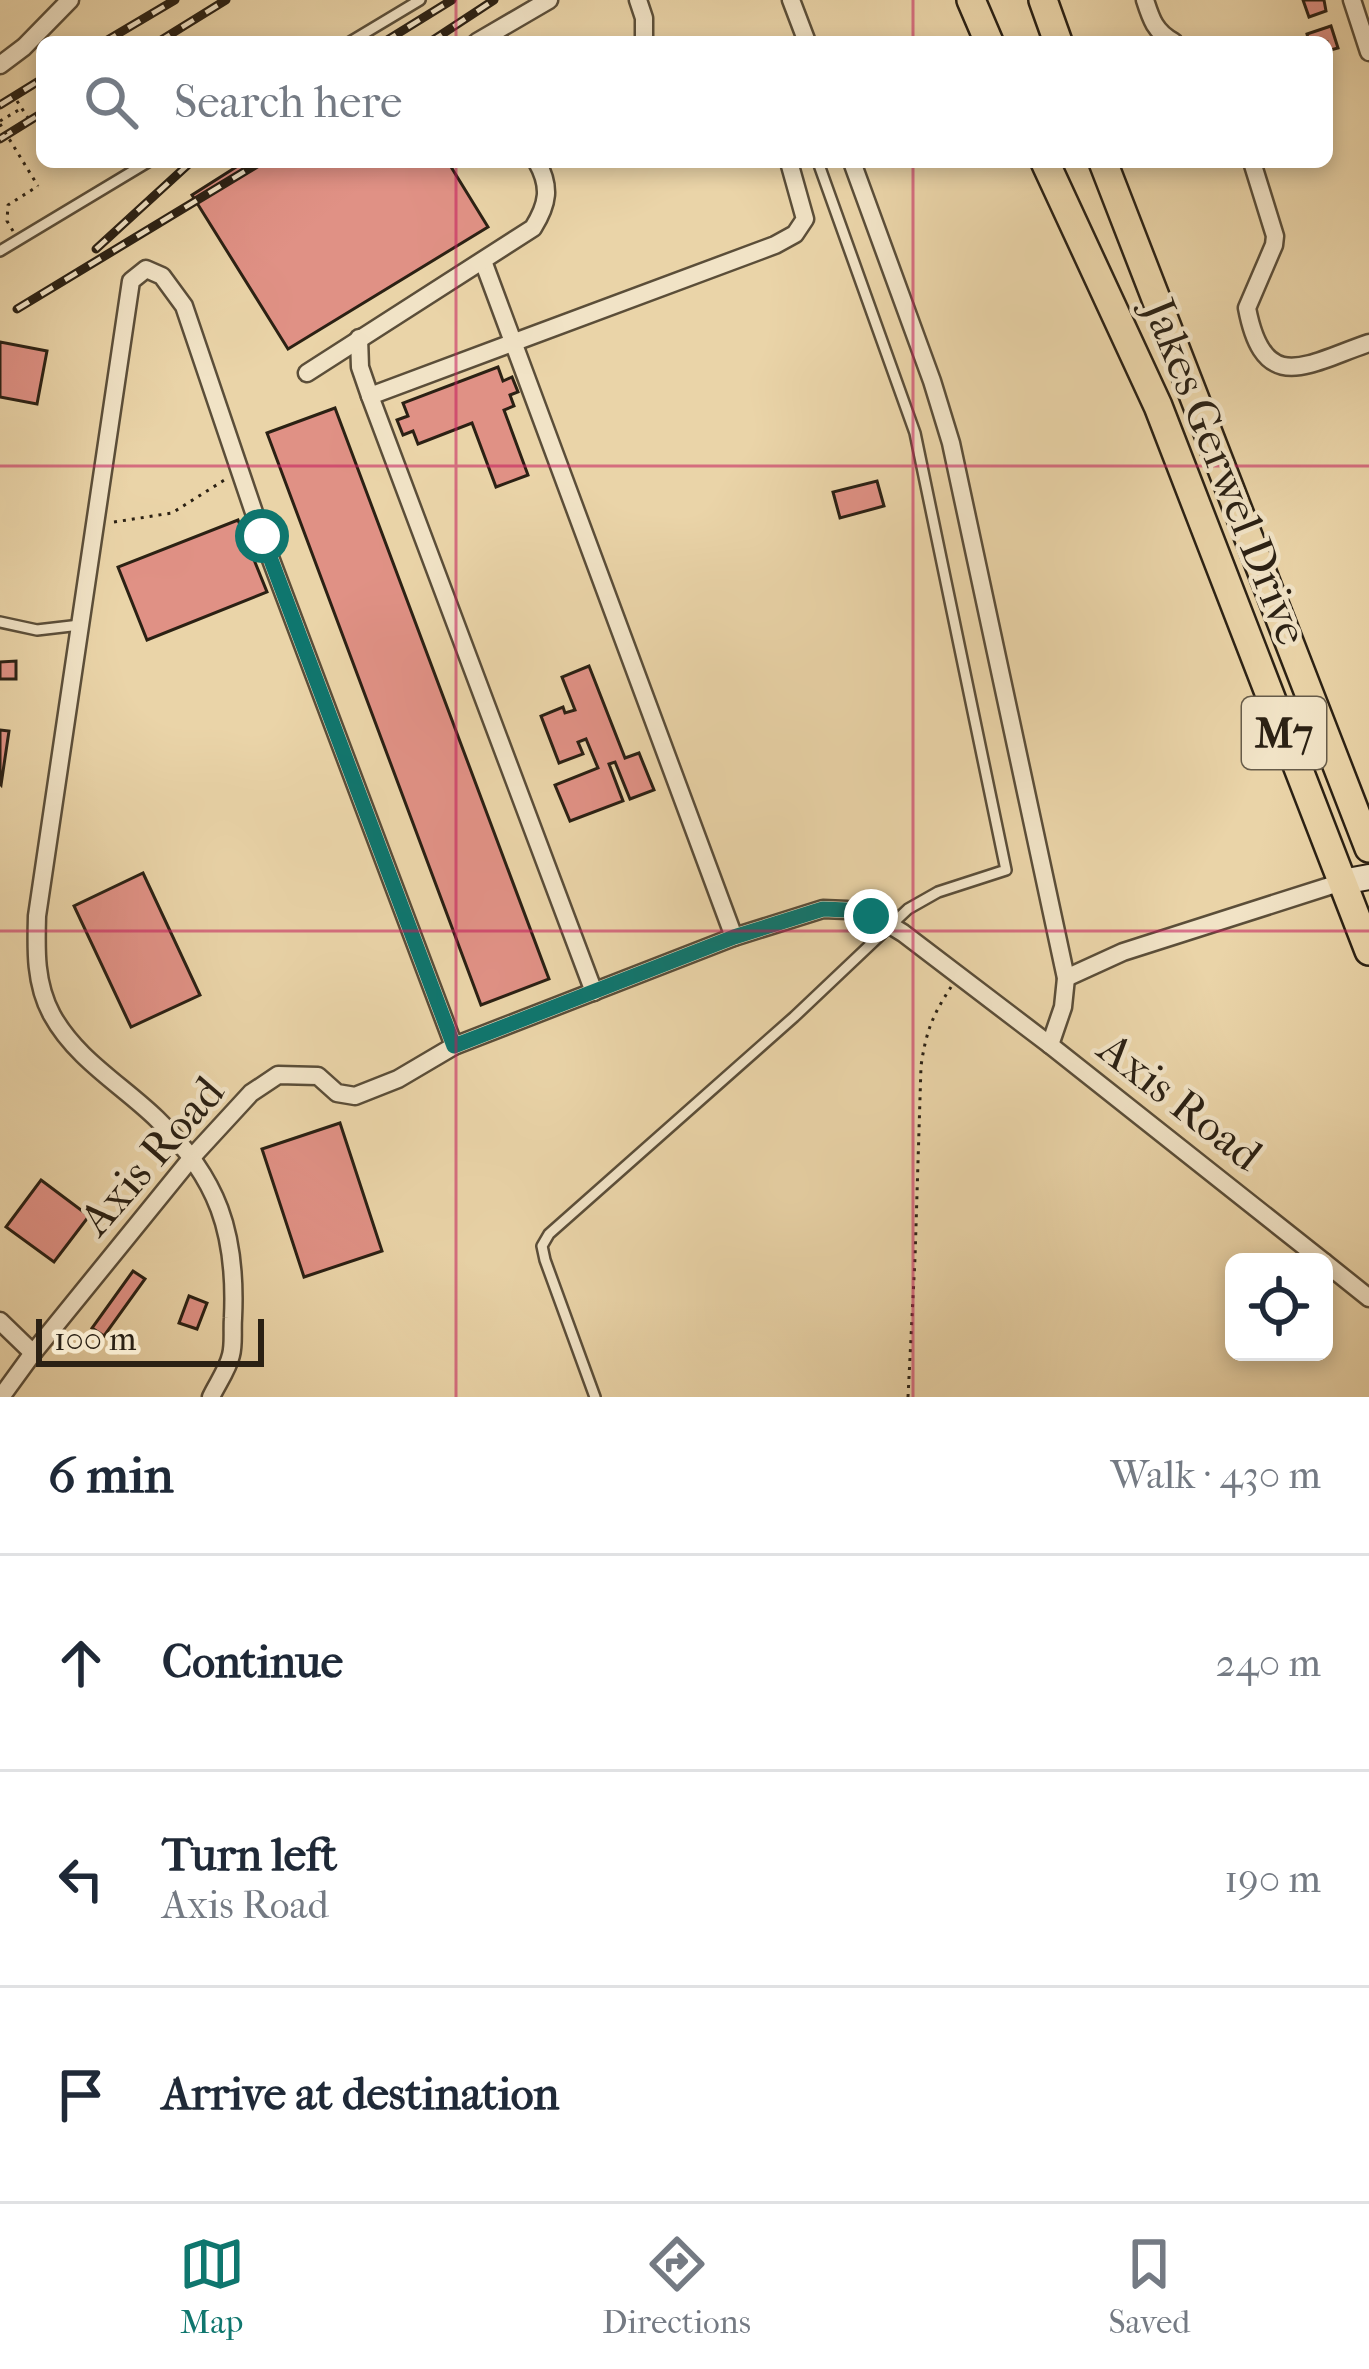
<!DOCTYPE html>
<meta charset="utf-8">
<style>
:root{--surface:#fff;--page:#f2f2f3;--text:#1f2937;--muted:#747a83;--line:#e0e1e3;--accent:#0f766e}
body{margin:0;font-family:"IM FELL French Canon",serif;background:var(--page);color:var(--text)}
.controls{position:absolute;right:36px;bottom:36px;display:grid;overflow:hidden;border-radius:18px;box-shadow:0 6px 18px #0003}
.controls button{width:108px;height:108px;display:grid;place-items:center;padding:0;border:0;border-bottom:3px solid var(--line);background:var(--surface);color:var(--text);font:60px sans-serif}
.scale{position:absolute;left:36px;bottom:30px;width:228px;box-sizing:border-box;padding-left:12px;border:6px solid #2b2114;border-top:0;font-size:33px;line-height:42px;white-space:nowrap;color:#2b2114;-webkit-text-stroke:9px #f1e3c6;paint-order:stroke}
.stop{position:absolute;width:36px;height:36px;margin:-27px;border:9px solid #0f766e;border-radius:50%;background:#fff}
.stop.end{background:#0f766e;border-color:#fff;box-shadow:0 3px 12px #0008}
.list{margin:0;padding:0;list-style:none}
h2{display:flex;justify-content:space-between;align-items:center;height:156px;margin:0;padding:0 48px;font-size:51px}
h2 small{font-size:39px;font-weight:400;color:var(--muted)}
.list li{display:grid;grid-template-columns:78px 1fr auto;gap:36px;align-items:center;box-sizing:border-box;height:216px;padding:0 48px;border-top:3px solid var(--line)}
.list b{display:block;font-size:45px;white-space:nowrap}
.list p{margin:0;font-size:39px;white-space:nowrap;color:var(--muted)}
.list em{font-size:39px;font-style:normal;color:var(--muted)}
.icon{flex:none;width:66px;height:66px;fill:none;stroke:currentColor;stroke-width:2;stroke-linecap:round;stroke-linejoin:round}
.map{position:relative;flex:none;width:1369px;height:1397px;overflow:hidden}
.search{position:absolute;background:var(--surface);box-shadow:0 6px 18px #0003;left:36px;right:36px;top:36px;height:132px;display:flex;align-items:center;gap:30px;box-sizing:border-box;padding:0 42px;border-radius:18px;color:var(--muted);font-size:45px}
.sheet{height:804px;background:var(--surface)}
nav{display:flex;justify-content:space-around;align-items:center;box-sizing:border-box;height:168px;border-top:3px solid var(--line);background:var(--surface);font-size:33px;color:var(--muted)}
nav a{display:grid;justify-items:center;gap:6px}
nav .on{color:var(--accent)}
.map>svg:first-child{display:block}
.building{fill:#e09185;stroke:#2b2114;stroke-width:3}
.lines{fill:none;stroke-linecap:round;stroke-linejoin:round}
.service-casing{stroke:#5b4e39;stroke-width:14}
.minor-casing{stroke:#5b4e39;stroke-width:21}
.secondary-casing{stroke:#2b2114;stroke-width:28}
.trunk-casing{stroke:#2b2114;stroke-width:32}
.path{stroke:#2b2114;stroke-width:3;stroke-dasharray:3 6;stroke-linecap:butt}
.service{stroke:#f1e3c6;stroke-width:9}
.minor{stroke:#f1e3c6;stroke-width:16}
.secondary{stroke:#f1e3c6;stroke-width:24}
.trunk{stroke:#ead4a8;stroke-width:27}
.rail-casing{stroke:#2b2114;stroke-width:9}
.rail{stroke:#f1e3c6;stroke-width:4.5;stroke-dasharray:14;stroke-linecap:butt}
.path-bridge{stroke:#2b2114;stroke-width:3;stroke-dasharray:3 6;stroke-linecap:butt}
.route{stroke:#0f766e;stroke-width:15}
.grid{fill:none;stroke:#c2185b;stroke-width:3;stroke-opacity:0.55}
.labels{text-anchor:middle;dominant-baseline:central;stroke-width:9;stroke-linejoin:round;paint-order:stroke}
.shield{fill:#f1e3c6;stroke:#665b49;stroke-width:3}
.shield-label{font-size:42px;font-weight:bold;fill:#2b2114}
.street-label{font-size:45px;fill:#2b2114;stroke:#f1e3c6}
</style>
<div class="map">
<svg width="1369" height="1397" viewBox="0 0 1369 1397">
<rect width="100%" height="100%" fill="#ead4a8"/>
<filter id="stains"><feTurbulence type="fractalNoise" baseFrequency=".00167" numOctaves="4"/><feColorMatrix values="0 0 0 0 .2 0 0 0 0 .09 0 0 0 0 .02 0 0 0 .5 -.17"/></filter>
<radialGradient id="worn" r=".72"><stop offset=".6" stop-color="#630" stop-opacity="0"/><stop offset="1" stop-color="#630" stop-opacity=".3"/></radialGradient>
<g class="building">
<path d="M1303,0H1324L1326,11L1309,17Z"/>
<path d="M1331,26L1338,48L1327,51V42H1309L1307,34Z"/>
<path d="M244,162H448L488,227L288,349L192,195Z"/>
<path d="M0,342L47,351L37,404L0,397Z"/>
<path d="M498,367L503,381L512,377L518,392L510,395L514,406L504,410L528,475L496,487L472,423L418,444L413,431L403,435L397,420L408,416L403,403Z"/>
<path d="M335,408L549,979L481,1005L267,433Z"/>
<path d="M877,481L884,506L840,518L833,492Z"/>
<path d="M238,520L267,592L147,640L118,567Z"/>
<path d="M16,661V679H0V662Z"/>
<path d="M589,666L625,758L639,753L654,790L630,799L615,762L609,764L623,801L570,821L555,785L598,768L586,739L578,742L583,754L559,763L541,716L563,707L565,713L575,710L562,677Z"/>
<path d="M0,730L9,731L1,785L0,784Z"/>
<path d="M143,873L200,995L131,1027L74,906Z"/>
<path d="M340,1123L382,1251L304,1277L262,1149Z"/>
<path d="M41,1180L89,1216L54,1262L6,1227Z"/>
<path d="M133,1271L145,1279L104,1336L92,1328Z"/>
<path d="M189,1296L207,1303L197,1329L179,1323Z"/>
</g>
<g class="lines">
<defs>
<g id="service">
<path d="M350,42L420,0"/>
<path d="M0,251L148,162"/>
<path d="M0,622L37,630L80,625"/>
<path d="M595,1397L545,1260L542,1246L549,1234L794,1017L908,909L938,892L1006,870L915,433L818,162"/>
</g>
<g id="minor">
<path d="M638,0L644,18V42"/>
<path d="M791,0L807,42"/>
<path d="M1145,0C1151,19 1155,32 1174,42"/>
<path d="M1352,0L1369,52"/>
<path d="M477,42L549,0"/>
<path d="M0,65L24,47L70,0"/>
<path d="M852,162L932,381L951,443L1066,978L1063,1007L1050,1045"/>
<path d="M1252,162L1275,236L1274,245L1247,308C1264,397 1307,364 1369,343"/>
<path d="M483,261L734,937"/>
<path d="M359,338L360,367L370,396L594,992"/>
<path d="M307,373L533,228C548,204 551,187 537,162"/>
<path d="M370,396L775,245L795,234L805,219L789,162"/>
<path d="M1066,978L1123,952L1342,882"/>
<path d="M1324,1262L1369,1298"/>
<path d="M0,1321L33,1353"/>
<path d="M1,1397L33,1353L193,1156L251,1093L278,1075L318,1076L337,1093L355,1096L398,1079L454,1046L734,937L823,909L847,910L890,925L903,933L1050,1045L1324,1262"/>
<path d="M211,1397C217,1384 228,1369 231,1355C234,1344 232,1330 233,1318C237,1233 218,1178 157,1119C122,1085 76,1059 52,1015C35,984 36,950 37,916L131,281L146,269L162,276L184,306L262,536L454,1046"/>
</g>
<path id="secondary" d="M1342,882L1369,877"/>
<g id="trunk">
<path d="M971,0L989,42"/>
<path d="M1043,0L1058,42"/>
<path d="M1045,162L1158,406L1369,951"/>
<path d="M1103,162L1369,848"/>
</g>
</defs>
<use href="#service" class="service-casing"/>
<use href="#minor" class="minor-casing"/>
<use href="#secondary" class="secondary-casing"/>
<use href="#trunk" class="trunk-casing"/>
<g class="path">
<path d="M17,101L28,118"/>
<path d="M0,121L22,108"/>
<path d="M13,231L7,221L8,205L38,186"/>
<path d="M114,522L172,513L226,479"/>
<path d="M908,1397L915,1258L921,1066C926,1032 932,1016 951,987"/>
</g>
<use href="#service" class="service"/>
<use href="#minor" class="minor"/>
<use href="#secondary" class="secondary"/>
<use href="#trunk" class="trunk"/>
<defs>
<g id="rail">
<path d="M104,42L175,0"/>
<path d="M158,42L226,0"/>
<path d="M384,42L452,0"/>
<path d="M430,42L494,0"/>
<path d="M0,105L42,79"/>
<path d="M0,139L42,113"/>
<path d="M96,249L191,162"/>
<path d="M17,309L260,162"/>
</g>
</defs>
<use href="#rail" class="rail-casing"/>
<use href="#rail" class="rail"/>
<path class="path-bridge" d="M0,124L38,186"/>
</g>
<g class="lines">
<path class="route" d="M262,536L454,1046L734,937L823,909L847,910L871,916"/>
</g>
<path class="grid" d="M456,0V42M913,0V42M456,162V1397M913,162V1397M0,466H1369M0,931H1369"/>
<g class="labels">
<rect class="shield" x="1242" y="697" width="84" height="72" rx="9"/>
<g class="shield-label">
<text x="1284" y="733">M7</text>
</g>
<g class="street-label">
<text transform="translate(1225 472) rotate(68)">Jakes Gerwel Drive</text>
<text transform="translate(1180 1102) rotate(38)">Axis Road</text>
<text transform="translate(152 1156) rotate(-49)">Axis Road</text>
</g>
</g>
<rect width="100%" height="100%" filter="url(#stains)"/>
<rect width="100%" height="100%" fill="url(#worn)"/>
</svg>
<div class="controls">
<button><svg class="icon" aria-label="locate" viewBox="0 0 24 24"><circle cx="12" cy="12" r="6"/><path d="M12 2v4M12 18v4M2 12h4M18 12h4"/></svg></button>
</div>
<div class="scale">100 m</div>
<div class="stop" style="left:262px;top:536px"></div>
<div class="stop end" style="left:871px;top:916px"></div>
<div class="search"><svg class="icon" aria-label="search" viewBox="0 0 24 24"><circle cx="10" cy="10" r="6"/><path d="M15 15l6 6"/></svg>Search here</div>
</div>
<section class="sheet">
<h2>6 min<small>Walk · 430 m</small></h2>
<ul class="list">
<li><svg class="icon" aria-label="ahead" viewBox="0 0 24 24"><path d="M12 20V5M6 11l6-6 6 6"/></svg><div><b>Continue</b></div><em>240 m</em></li>
<li><svg class="icon" aria-label="left" viewBox="0 0 24 24"><path d="M17 20v-9H6M10 6l-5 5 5 5"/></svg><div><b>Turn left</b><p>Axis Road</p></div><em>190 m</em></li>
<li><svg class="icon" aria-label="arrive" viewBox="0 0 24 24"><path d="M6 21V4h12l-3 4 3 4H6"/></svg><div><b>Arrive at destination</b></div></li>
</ul>
</section>
<nav>
<a class="on"><svg class="icon" aria-label="map" viewBox="0 0 24 24"><path d="M3 6l6-2 6 2 6-2v14l-6 2-6-2-6 2zM9 4v14M15 6v14"/></svg>Map</a>
<a><svg class="icon" aria-label="directions" viewBox="0 0 24 24"><path d="M12 3l9 9-9 9-9-9zM9 14v-3h6M13 9l2 2-2 2"/></svg>Directions</a>
<a><svg class="icon" aria-label="saved" viewBox="0 0 24 24"><path d="M7 4h10v16l-5-4-5 4z"/></svg>Saved</a>
</nav>
